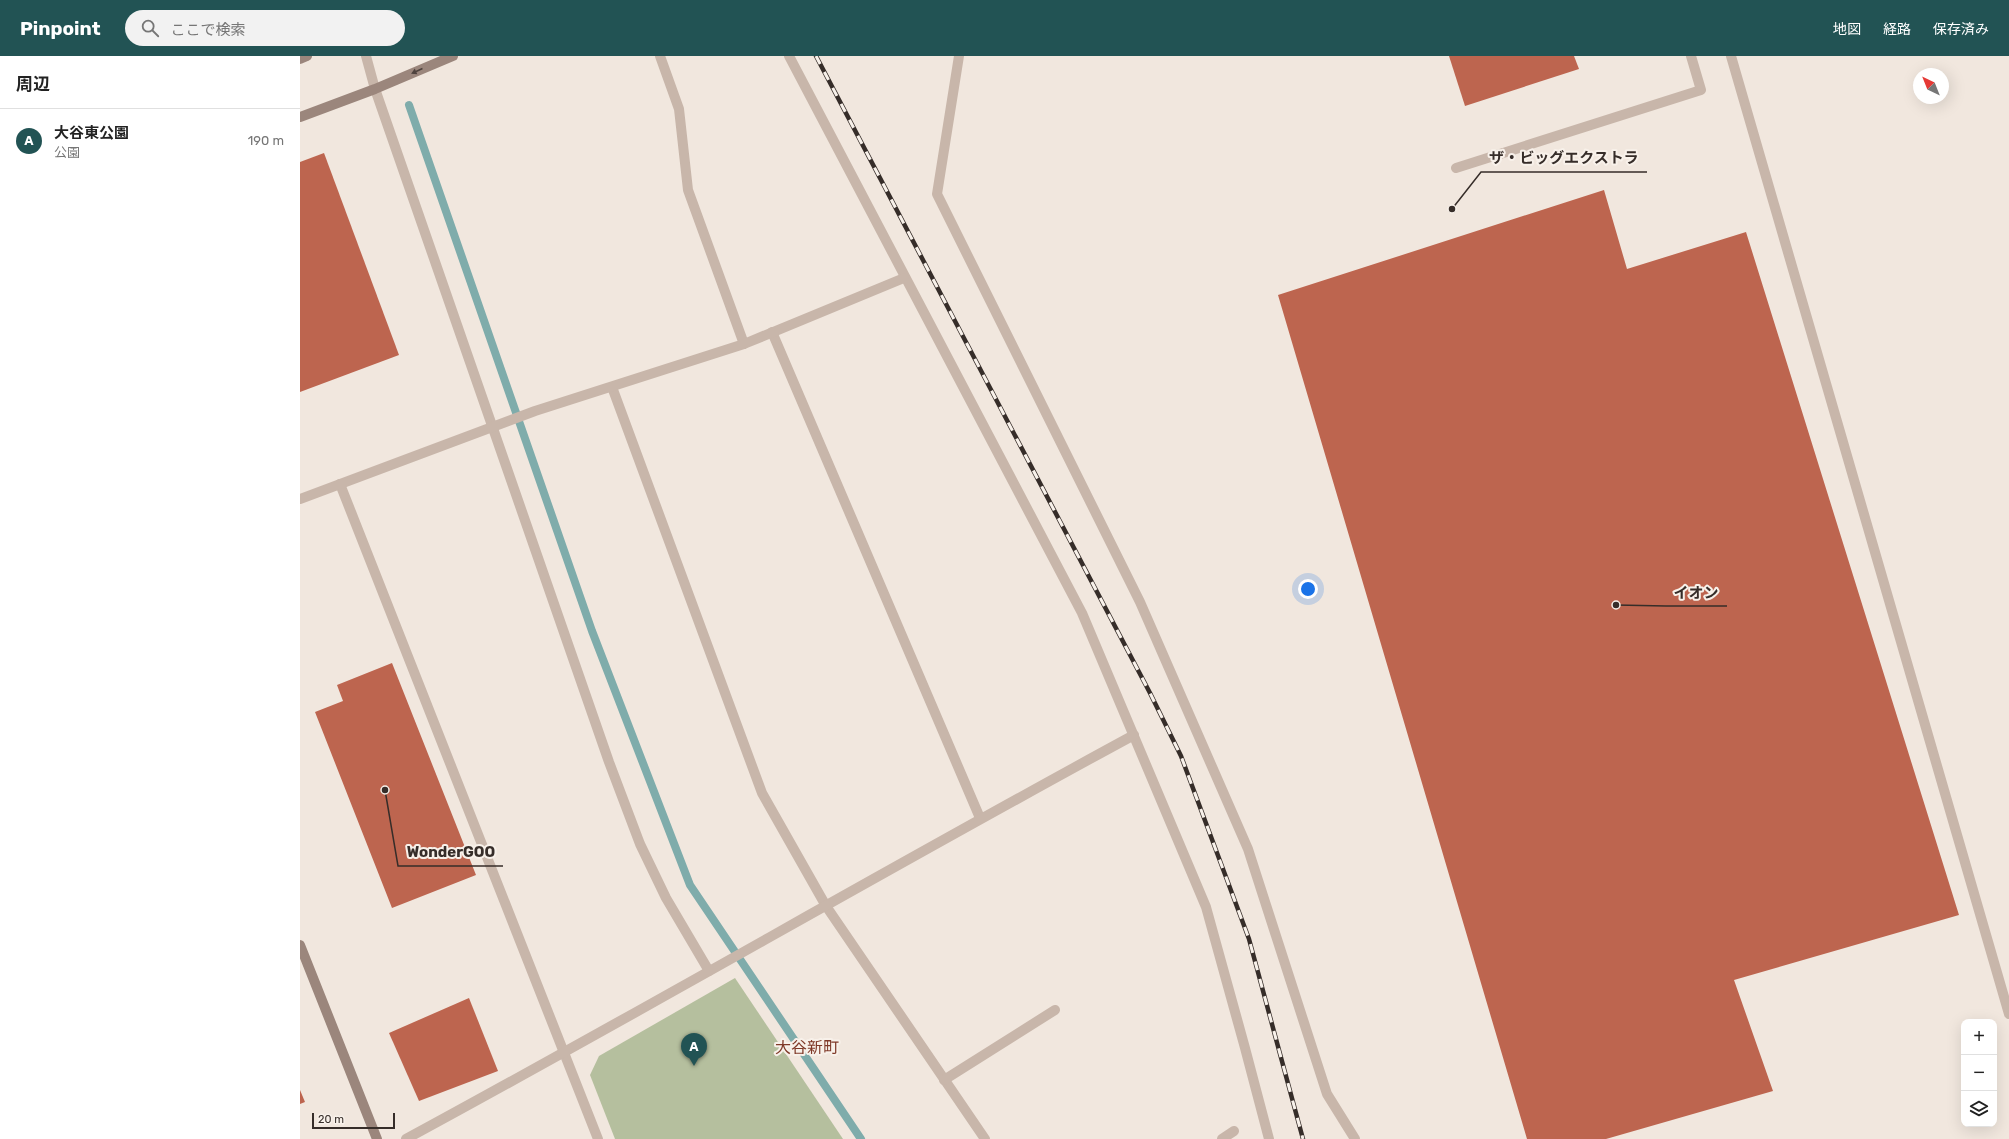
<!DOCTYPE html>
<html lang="ja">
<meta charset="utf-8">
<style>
:root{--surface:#fff;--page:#f2f2f2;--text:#222;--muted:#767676;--line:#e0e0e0;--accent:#225354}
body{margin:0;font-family:Rubik,"Noto Sans JP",sans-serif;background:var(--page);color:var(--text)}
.controls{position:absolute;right:12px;bottom:12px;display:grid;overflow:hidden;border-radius:8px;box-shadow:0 4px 16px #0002}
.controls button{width:36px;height:36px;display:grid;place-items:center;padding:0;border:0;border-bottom:1px solid var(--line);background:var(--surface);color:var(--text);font:20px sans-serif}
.compass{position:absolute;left:1613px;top:12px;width:36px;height:36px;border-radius:50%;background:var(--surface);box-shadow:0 4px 16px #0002;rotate:317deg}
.scale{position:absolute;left:12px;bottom:10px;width:83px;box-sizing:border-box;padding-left:4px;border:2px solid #362d29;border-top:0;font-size:11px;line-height:14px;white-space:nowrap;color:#362d29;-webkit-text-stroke:3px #f8f1ea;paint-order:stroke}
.you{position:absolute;left:1008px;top:533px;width:14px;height:14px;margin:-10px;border:3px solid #fff;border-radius:50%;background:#1a73e8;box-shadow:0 0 0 6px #1a73e833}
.badge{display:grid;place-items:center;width:26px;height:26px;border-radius:50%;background:var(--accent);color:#fff;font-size:13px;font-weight:700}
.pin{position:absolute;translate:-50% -33px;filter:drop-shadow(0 1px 2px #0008)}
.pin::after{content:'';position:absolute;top:21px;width:14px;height:12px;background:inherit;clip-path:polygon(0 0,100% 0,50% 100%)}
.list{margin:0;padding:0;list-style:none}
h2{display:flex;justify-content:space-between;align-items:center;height:52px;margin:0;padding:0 16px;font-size:17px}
h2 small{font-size:13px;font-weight:400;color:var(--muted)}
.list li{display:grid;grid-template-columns:26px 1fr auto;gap:12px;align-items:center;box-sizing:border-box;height:64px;padding:0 16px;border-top:1px solid var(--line)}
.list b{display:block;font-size:15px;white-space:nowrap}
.list p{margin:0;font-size:13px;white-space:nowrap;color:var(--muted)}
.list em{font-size:13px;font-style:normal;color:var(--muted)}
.icon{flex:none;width:22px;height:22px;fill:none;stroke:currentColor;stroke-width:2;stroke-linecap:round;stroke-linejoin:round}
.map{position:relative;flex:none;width:1709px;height:1083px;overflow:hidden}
header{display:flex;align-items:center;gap:24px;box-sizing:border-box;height:56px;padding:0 20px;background:var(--accent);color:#fff}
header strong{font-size:19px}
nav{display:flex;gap:22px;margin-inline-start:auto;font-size:14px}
.search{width:280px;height:36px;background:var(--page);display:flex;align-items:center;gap:10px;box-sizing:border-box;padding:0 14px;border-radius:22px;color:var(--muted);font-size:15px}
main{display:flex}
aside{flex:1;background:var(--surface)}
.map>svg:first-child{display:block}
.green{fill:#b5bf9e}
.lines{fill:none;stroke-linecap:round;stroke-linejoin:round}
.stream{stroke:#7facab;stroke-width:8}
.building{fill:#bd654f}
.lane{stroke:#c8b6aa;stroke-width:10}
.street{stroke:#c8b6aa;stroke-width:10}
.secondary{stroke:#9b867c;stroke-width:10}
.rail-casing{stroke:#362d29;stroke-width:4.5}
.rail{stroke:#f8f1ea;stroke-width:3;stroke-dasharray:9;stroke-linecap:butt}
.oneway{fill:#4f433e}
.labels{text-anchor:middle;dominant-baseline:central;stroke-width:4;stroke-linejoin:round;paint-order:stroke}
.quarter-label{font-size:16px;fill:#7f3928;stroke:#f8f1ea}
.leader{fill:none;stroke:#362d29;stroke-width:1.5}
.callout-dot{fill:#362d29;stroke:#f8f1ea;stroke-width:1.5}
.callout-label{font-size:15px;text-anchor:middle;font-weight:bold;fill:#362d29;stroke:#f8f1ea;stroke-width:4;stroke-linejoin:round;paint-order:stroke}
</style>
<header>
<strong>Pinpoint</strong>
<div class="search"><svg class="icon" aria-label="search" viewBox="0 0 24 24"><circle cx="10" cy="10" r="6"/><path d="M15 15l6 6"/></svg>ここで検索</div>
<nav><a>地図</a><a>経路</a><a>保存済み</a></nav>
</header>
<main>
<aside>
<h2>周辺<small></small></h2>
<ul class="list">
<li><span class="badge">A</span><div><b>大谷東公園</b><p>公園</p></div><em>190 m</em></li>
</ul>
</aside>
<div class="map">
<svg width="1709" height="1083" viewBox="0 0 1709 1083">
<rect width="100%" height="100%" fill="#f1e7de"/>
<path class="green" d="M435,922L543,1083H315L290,1019L299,1000Z"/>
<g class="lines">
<path class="stream" d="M109,49L292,575L390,829L561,1083"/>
</g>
<g class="building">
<path d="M1149,0H1274L1279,13L1165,50Z"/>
<path d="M24,97L99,299L0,336V106Z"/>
<path d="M1304,134L1327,213L1446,176L1659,859L1434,924L1473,1035L1306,1083H1227L978,239Z"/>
<path d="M92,607L176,819L92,852L15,656L43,645L37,629Z"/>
<path d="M169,942L198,1015L119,1045L89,977Z"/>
<path d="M0,1034L5,1046L0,1048Z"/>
</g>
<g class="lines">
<path class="lane" d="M1156,112L1401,34L1391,0"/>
<g class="street">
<path d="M66,0L75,33L309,706L340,788L366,842L409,915"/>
<path d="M360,0L379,53L388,134L444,288"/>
<path d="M489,0L782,557L906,851L945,992L969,1083"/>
<path d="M659,0L637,138L840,546L948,793L1027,1038L1055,1083"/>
<path d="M1431,0L1709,958"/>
<path d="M472,276L680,762"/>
<path d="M312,331L462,737L526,850L685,1083"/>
<path d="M40,428L298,1083"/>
<path d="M0,443L235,355L444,288L604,222"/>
<path d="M644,1024L755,954"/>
<path d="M106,1083C350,951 590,811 834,679"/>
<path d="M922,1083L934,1075"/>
</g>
<g class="secondary">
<path d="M0,3L7,0"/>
<path d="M0,61L75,33L153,0"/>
<path d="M0,889L77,1083"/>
</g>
<defs>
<path id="rail" d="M516,0L850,637L881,700L949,883L1003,1083"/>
</defs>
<use href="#rail" class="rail-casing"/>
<use href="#rail" class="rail"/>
</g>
<defs><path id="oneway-solid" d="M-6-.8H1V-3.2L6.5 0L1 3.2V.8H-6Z"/></defs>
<use class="oneway" href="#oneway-solid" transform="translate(117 15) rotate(156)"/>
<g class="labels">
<g class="quarter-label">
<text x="507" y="991">大谷新町</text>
</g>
</g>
<path class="leader" d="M1152 153L1181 116H1347M1316 549L1366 550H1427M85 734L98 810H203"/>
<g class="callout-dot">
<circle cx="1152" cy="153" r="4"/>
<circle cx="1316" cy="549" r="4"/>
<circle cx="85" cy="734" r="4"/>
</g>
<g class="callout-label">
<text x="1264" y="107">ザ・ビッグエクストラ</text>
<text x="1396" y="542">イオン</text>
<text x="151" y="801">WonderGOO</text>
</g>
</svg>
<div class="controls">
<button>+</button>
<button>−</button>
<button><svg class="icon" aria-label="layers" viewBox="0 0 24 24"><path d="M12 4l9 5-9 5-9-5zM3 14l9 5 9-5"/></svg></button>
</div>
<svg class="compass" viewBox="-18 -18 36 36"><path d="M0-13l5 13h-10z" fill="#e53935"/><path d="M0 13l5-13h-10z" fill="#767676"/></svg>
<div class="scale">20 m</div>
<div class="you"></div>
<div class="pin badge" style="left:394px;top:1010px">A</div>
</div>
</main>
